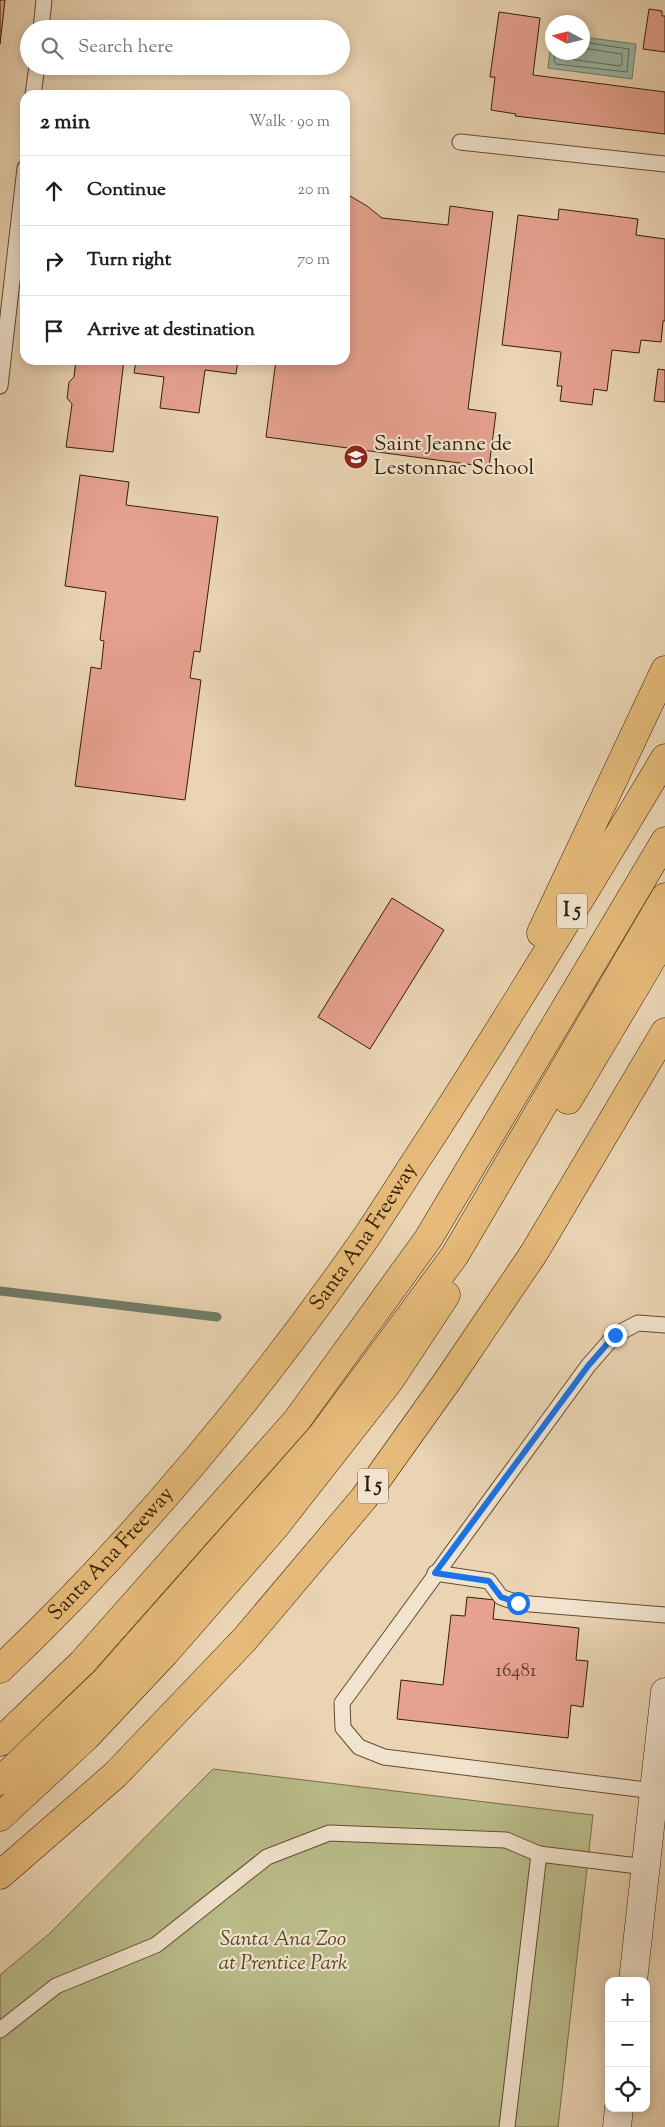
<!DOCTYPE html>
<meta charset="utf-8">
<style>
:root{--surface:#fff;--page:#f6f6f6;--text:#202124;--muted:#757577;--line:#e0e0e0}
body{margin:0;font-family:"Sorts Mill Goudy",serif;background:var(--page);color:var(--text)}
.controls{position:absolute;right:15px;bottom:15px;display:grid;overflow:hidden;border-radius:10px;box-shadow:0 2px 12px #0003}
.controls button{width:45px;height:45px;display:grid;place-items:center;padding:0;border:0;border-bottom:1px solid var(--line);background:var(--surface);color:var(--text);font:25px sans-serif}
.compass{position:absolute;left:545px;top:15px;width:45px;height:45px;border-radius:50%;background:var(--surface);box-shadow:0 2px 12px #0003;rotate:277deg}
.stop{position:absolute;width:15px;height:15px;margin:-11px;border:4px solid #1a73e8;border-radius:50%;background:#fff}
.stop.end{background:#1a73e8;border-color:#fff;box-shadow:0 1px 5px #0008}
.list{margin:0;padding:0;list-style:none}
h2{display:flex;justify-content:space-between;align-items:center;height:65px;margin:0;padding:0 20px;font-size:21px}
h2 small{font-size:16px;font-weight:400;color:var(--muted)}
.list li{display:grid;grid-template-columns:32px 1fr auto;gap:15px;align-items:center;box-sizing:border-box;height:70px;padding:0 20px;border-top:1px solid var(--line)}
.list b{display:block;font-size:19px;white-space:nowrap}
.list em{font-size:16px;font-style:normal;color:var(--muted)}
.icon{flex:none;width:28px;height:28px;fill:none;stroke:currentColor;stroke-width:2;stroke-linecap:round;stroke-linejoin:round}
.map{position:relative;flex:none;width:665px;height:2127px;overflow:hidden}
.search{position:absolute;background:var(--surface);box-shadow:0 2px 12px #0003;left:20px;top:20px;width:330px;height:55px;display:flex;align-items:center;gap:12px;box-sizing:border-box;padding:0 18px;border-radius:28px;color:var(--muted);font-size:19px}
.panel{position:absolute;background:var(--surface);box-shadow:0 2px 12px #0003;left:20px;top:90px;width:330px;height:275px;border-radius:15px}
.map>svg:first-child{display:block}
.green{fill:#babc8a;stroke:#766e46}
.water{fill:#99b9a8;stroke:#707c66}
.lines{fill:none;stroke-linecap:round;stroke-linejoin:round}
.shore{stroke:#666c56;stroke-width:1}
.stream{stroke:#707c66;stroke-width:9}
.building{fill:#e6a18f;stroke:#332003}
.lane-casing{stroke:#614d2f;stroke-width:17}
.secondary-casing{stroke:#332003;stroke-width:29}
.highway-casing{stroke:#332003;stroke-width:29}
.lane{stroke:#f1e3ce;stroke-width:15}
.secondary{stroke:#f1e3ce;stroke-width:28}
.highway{stroke:#e5ba7a;stroke-width:28}
.route{stroke:#1a73e8;stroke-width:6}
.labels{text-anchor:middle;dominant-baseline:central;stroke-width:4.5;stroke-linejoin:round;paint-order:stroke}
.number-label{font-size:19px;fill:#604026}
.shield{fill:#f1e3ce;stroke:#6c5a40;stroke-width:1}
.shield-label{font-size:20px;font-weight:bold;fill:#332003}
.poi-label{font-size:21px;fill:#332003;stroke:#f1e3ce;text-anchor:start}
.street-label{font-size:21px;fill:#332003;stroke:#f1e3ce}
.park-label{font-size:21px;font-style:italic;fill:#554725;stroke:#f1e3ce}
</style>
<div class="map">
<svg width="665" height="2127" viewBox="0 0 665 2127">
<rect width="100%" height="100%" fill="#ead4b3"/>
<filter id="stains"><feTurbulence type="fractalNoise" baseFrequency=".004" numOctaves="4"/><feColorMatrix values="0 0 0 0 .2 0 0 0 0 .09 0 0 0 0 .02 0 0 0 .5 -.17"/></filter>
<radialGradient id="worn" r=".72"><stop offset=".6" stop-color="#630" stop-opacity="0"/><stop offset="1" stop-color="#630" stop-opacity=".3"/></radialGradient>
<path class="green" d="M213,1769L593,1815L558,2127H0V1975L49,1934Z"/>
<path class="water" d="M552,35V52H582L583,37L636,44L632,79L548,68Z"/>
<g class="lines">
<g class="shore">
<path d="M555,52L554,61L556,64L627,72L629,49L582,42"/>
<path d="M561,52L563,58L619,66L622,65V54L582,48"/>
</g>
<path class="stream" d="M0,1291L217,1317"/>
</g>
<g class="building">
<path d="M0,0H5L0,44Z"/>
<path d="M649,9L662,11V16H665V52L643,49Z"/>
<path d="M499,12L540,18L533,75L665,92V134L515,116L516,114L491,110L495,77H490Z"/>
<path d="M345,193L367,206L382,218L448,225L450,206L493,212L468,409L496,413L489,467L266,437L276,360H345Z"/>
<path d="M559,209L638,219L636,235L665,239V321H663L661,342L641,340L639,353L612,350L607,391L594,389L592,405L560,401L562,386H557L561,352L502,345L518,215L558,220Z"/>
<path d="M76,360H124L113,452L66,447L72,404L67,398L69,382L74,377Z"/>
<path d="M136,360H238L236,374L205,370L199,413L160,408L164,377L134,373Z"/>
<path d="M658,369L665,370V402L654,401Z"/>
<path d="M80,475L129,482L126,505L218,517L200,652L194,651L190,678L201,680L185,800L75,786L91,667L101,669L104,641L100,640L106,592L65,586Z"/>
<path d="M392,898L444,930L370,1049L318,1017Z"/>
<path d="M467,1597L495,1600L493,1619L579,1628L576,1660L588,1661L583,1707L571,1705L568,1738L397,1719L401,1680L443,1685L451,1615L465,1616Z"/>
</g>
<g class="lines">
<defs>
<g id="lane">
<path d="M41,29L44,0"/>
<path d="M33,95L37,66"/>
<path d="M460,142L665,164"/>
<path d="M0,386L25,168"/>
<path d="M435,1573L489,1581L501,1597L518,1603L665,1615"/>
<path d="M654,1791L384,1757L359,1747L343,1728L342,1703L588,1366L615,1335L638,1323L665,1325"/>
<path d="M0,2030L56,1986L156,1945L267,1857L329,1833L506,1840L539,1854"/>
<path d="M507,2127L539,1854L646,1867"/>
</g>
<g id="secondary">
<path d="M633,1981L665,1692"/>
<path d="M617,2127L619,2108"/>
</g>
<g id="highway">
<path d="M541,933L665,670"/>
<path d="M568,1100L665,937"/>
<path id="s1" d="M0,1669C137,1539 259,1391 367,1236C389,1203 410,1169 432,1136C512,1012 589,885 665,758"/>
<path d="M0,1742L82,1663L297,1420L428,1239L665,841"/>
<path d="M0,1781L104,1682L322,1435L455,1255L665,897"/>
<path d="M0,1817L86,1737L165,1653L274,1528L390,1380L446,1295"/>
<path d="M0,1875L115,1775L245,1639L364,1498L448,1380L534,1253L665,1032"/>
</g>
</defs>
<use href="#lane" class="lane-casing"/>
<use href="#secondary" class="secondary-casing"/>
<use href="#highway" class="highway-casing"/>
<use href="#lane" class="lane"/>
<use href="#secondary" class="secondary"/>
<use href="#highway" class="highway"/>
</g>
<g class="lines">
<path class="route" d="M518,1603L501,1597L489,1581L435,1573L588,1366L615,1335"/>
</g>
<defs>
<symbol id="school-disc" viewBox="-11 -11 22 22"><circle r="9.5" fill="#8f2418" stroke="#f1e3ce"/><path d="M0-5L7-2L0 1L-7-2ZM-4 1L0 2.5L4 1V4Q0 6-4 4Z" fill="#fff"/></symbol>
</defs>
<g fill-rule="evenodd">
<use href="#school-disc" x="342" y="443" width="28" height="28"/>
</g>
<g class="labels">
<g class="number-label">
<text x="516" y="1671">16481</text>
</g>
<g class="shield">
<rect x="557" y="893.5" width="30" height="35" rx="4"/>
<rect x="358" y="1468.5" width="30" height="35" rx="4"/>
</g>
<g class="shield-label">
<text x="572" y="911">I 5</text>
<text x="373" y="1486">I 5</text>
</g>
<g class="poi-label">
<text x="374" y="445">Saint Jeanne de<tspan x="374" dy="24">Lestonnac School</tspan></text>
</g>
<g class="street-label">
<text stroke="none"><textPath href="#s1" startOffset="566">Santa Ana Freeway</textPath></text>
<text stroke="none"><textPath href="#s1" startOffset="160">Santa Ana Freeway</textPath></text>
</g>
<g class="park-label">
<text x="283" y="1940">Santa Ana Zoo<tspan x="283" dy="24">at Prentice Park</tspan></text>
</g>
</g>
<rect width="100%" height="100%" filter="url(#stains)"/>
<rect width="100%" height="100%" fill="url(#worn)"/>
</svg>
<div class="controls">
<button>+</button>
<button>−</button>
<button><svg class="icon" aria-label="locate" viewBox="0 0 24 24"><circle cx="12" cy="12" r="6"/><path d="M12 2v4M12 18v4M2 12h4M18 12h4"/></svg></button>
</div>
<svg class="compass" viewBox="-18 -18 36 36"><path d="M0-13l5 13h-10z" fill="#e53935"/><path d="M0 13l5-13h-10z" fill="#757577"/></svg>
<div class="stop" style="left:518px;top:1603px"></div>
<div class="stop end" style="left:615px;top:1335px"></div>
<div class="search"><svg class="icon" aria-label="search" viewBox="0 0 24 24"><circle cx="10" cy="10" r="6"/><path d="M15 15l6 6"/></svg>Search here</div>
<section class="panel">
<h2>2 min<small>Walk · 90 m</small></h2>
<ul class="list">
<li><svg class="icon" aria-label="ahead" viewBox="0 0 24 24"><path d="M12 20V5M6 11l6-6 6 6"/></svg><div><b>Continue</b></div><em>20 m</em></li>
<li><svg class="icon" aria-label="right" viewBox="0 0 24 24"><path d="M7 20v-9h11M14 6l5 5-5 5"/></svg><div><b>Turn right</b></div><em>70 m</em></li>
<li><svg class="icon" aria-label="arrive" viewBox="0 0 24 24"><path d="M6 21V4h12l-3 4 3 4H6"/></svg><div><b>Arrive at destination</b></div></li>
</ul>
</section>
</div>
